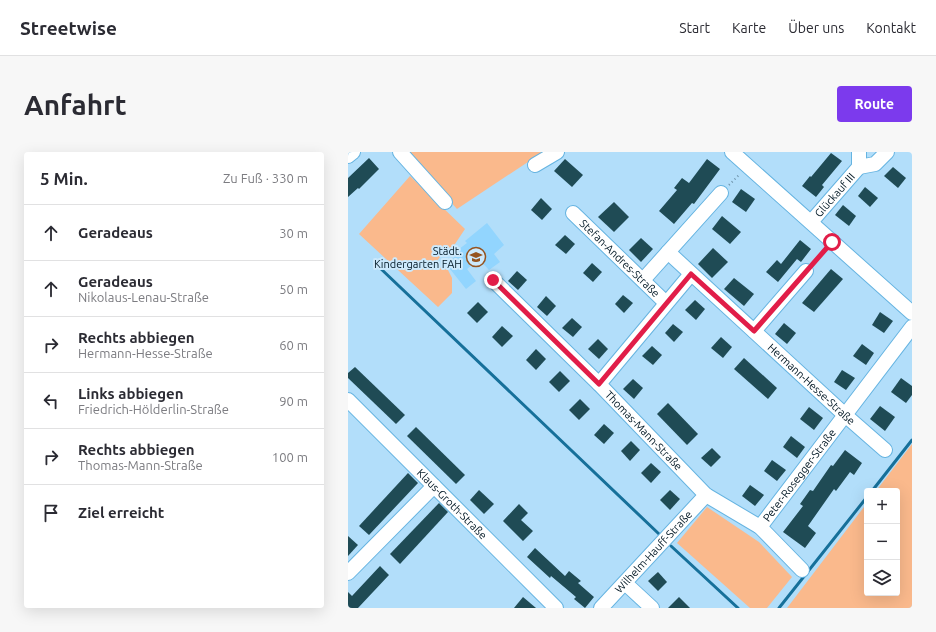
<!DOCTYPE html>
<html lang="de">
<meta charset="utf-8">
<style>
:root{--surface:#fff;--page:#f7f7f7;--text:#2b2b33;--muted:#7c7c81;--line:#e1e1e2;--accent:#7c3aed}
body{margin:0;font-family:Ubuntu,sans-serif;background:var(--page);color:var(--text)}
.controls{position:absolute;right:12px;bottom:12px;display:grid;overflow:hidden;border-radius:4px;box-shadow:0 4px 16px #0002}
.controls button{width:36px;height:36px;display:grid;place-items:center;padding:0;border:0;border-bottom:1px solid var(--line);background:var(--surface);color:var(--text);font:20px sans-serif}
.stop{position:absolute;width:12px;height:12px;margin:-9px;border:3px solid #e11d48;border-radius:50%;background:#fff}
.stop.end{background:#e11d48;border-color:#fff;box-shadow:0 1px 4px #0008}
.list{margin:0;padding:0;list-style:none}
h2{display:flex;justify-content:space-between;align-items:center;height:52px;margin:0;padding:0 16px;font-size:17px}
h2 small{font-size:13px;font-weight:400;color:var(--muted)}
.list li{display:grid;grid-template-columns:26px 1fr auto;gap:12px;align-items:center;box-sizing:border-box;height:56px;padding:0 16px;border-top:1px solid var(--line)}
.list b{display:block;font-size:15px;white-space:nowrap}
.list p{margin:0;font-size:13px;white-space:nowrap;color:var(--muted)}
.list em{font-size:13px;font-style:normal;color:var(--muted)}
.icon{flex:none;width:22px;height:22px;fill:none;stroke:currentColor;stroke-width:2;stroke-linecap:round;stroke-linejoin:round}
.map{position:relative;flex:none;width:564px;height:456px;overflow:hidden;border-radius:4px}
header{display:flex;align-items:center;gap:24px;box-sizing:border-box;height:56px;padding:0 20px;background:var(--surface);border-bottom:1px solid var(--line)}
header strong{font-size:19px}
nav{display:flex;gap:22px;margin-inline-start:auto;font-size:14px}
.intro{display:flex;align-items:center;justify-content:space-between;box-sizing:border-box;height:96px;padding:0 24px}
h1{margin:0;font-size:28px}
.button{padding:10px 18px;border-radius:4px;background:var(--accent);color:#fff;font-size:14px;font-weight:700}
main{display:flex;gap:24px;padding:0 24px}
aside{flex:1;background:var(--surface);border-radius:4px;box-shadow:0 4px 16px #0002}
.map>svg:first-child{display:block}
.built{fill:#92d5fe}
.green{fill:#fab98c}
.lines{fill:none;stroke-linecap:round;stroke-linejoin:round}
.stream{stroke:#16709a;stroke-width:3}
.building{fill:#1f4b55}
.minor-casing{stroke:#66b4e1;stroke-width:16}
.path{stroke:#6d91a7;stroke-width:2;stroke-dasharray:1 3;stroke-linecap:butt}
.minor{stroke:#fff;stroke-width:14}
.route{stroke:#e11d48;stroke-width:5}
.labels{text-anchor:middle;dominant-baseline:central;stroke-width:4;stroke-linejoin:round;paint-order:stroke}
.street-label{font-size:11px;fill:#011724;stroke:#cce9fc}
.poi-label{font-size:11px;fill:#011724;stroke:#cce9fc;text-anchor:end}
</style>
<header>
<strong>Streetwise</strong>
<nav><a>Start</a><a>Karte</a><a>Über uns</a><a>Kontakt</a></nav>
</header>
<div class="intro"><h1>Anfahrt</h1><a class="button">Route</a></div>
<main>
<aside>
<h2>5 Min.<small>Zu Fuß · 330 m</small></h2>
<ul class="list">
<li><svg class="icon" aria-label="ahead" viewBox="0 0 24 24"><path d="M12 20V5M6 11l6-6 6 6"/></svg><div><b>Geradeaus</b></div><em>30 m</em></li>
<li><svg class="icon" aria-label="ahead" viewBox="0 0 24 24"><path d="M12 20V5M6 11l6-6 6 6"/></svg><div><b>Geradeaus</b><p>Nikolaus-Lenau-Straße</p></div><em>50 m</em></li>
<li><svg class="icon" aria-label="right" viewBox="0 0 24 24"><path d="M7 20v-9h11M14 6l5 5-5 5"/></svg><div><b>Rechts abbiegen</b><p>Hermann-Hesse-Straße</p></div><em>60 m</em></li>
<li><svg class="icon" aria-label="left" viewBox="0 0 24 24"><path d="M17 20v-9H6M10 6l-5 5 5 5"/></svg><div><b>Links abbiegen</b><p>Friedrich-Hölderlin-Straße</p></div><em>90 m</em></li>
<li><svg class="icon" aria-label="right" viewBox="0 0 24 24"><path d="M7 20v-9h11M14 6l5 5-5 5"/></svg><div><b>Rechts abbiegen</b><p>Thomas-Mann-Straße</p></div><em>100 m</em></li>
<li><svg class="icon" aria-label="arrive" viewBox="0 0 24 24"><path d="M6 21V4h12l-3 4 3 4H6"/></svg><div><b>Ziel erreicht</b></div></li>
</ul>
</aside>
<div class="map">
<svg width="564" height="456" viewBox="0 0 564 456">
<rect width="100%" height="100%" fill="#b2defa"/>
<path class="built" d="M139,71L156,93L146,102L152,110L141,118L131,107L119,117L128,129L118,137L98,112L109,103L107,100L119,91L117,89Z"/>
<g class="green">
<path d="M57,0H195L109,57Z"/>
<path d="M62,24L117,77L103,98L92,105L86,113L100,118L104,126V141L90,155L11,82Z"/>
<path d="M564,292V456H439L519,351V441H549V339H528Z"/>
<path d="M359,355L411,390L444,425L419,456H402L329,391Z"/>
</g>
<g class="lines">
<g class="stream">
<path d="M31,115L311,382"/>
<path d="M524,339L564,288"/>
<path d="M323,394L390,456"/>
<path d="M431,456L519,345"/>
</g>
</g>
<g class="building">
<path d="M483,1L494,9L474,33L476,35L468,45L454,34L462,24L463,25Z"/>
<path d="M21,6L31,17L11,37L10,36L0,45V26Z"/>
<path d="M217,7L235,23L224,35L206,19Z"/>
<path d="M359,7L372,17L346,52L344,51L326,72L311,59L329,38L326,36L334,26L341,31Z"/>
<path d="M545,15L558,26L550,36L536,24Z"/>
<path d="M517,35L530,46L522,55L510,44Z"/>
<path d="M393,37L407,47L398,60L384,50Z"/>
<path d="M193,46L204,57L194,68L183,58Z"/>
<path d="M266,50L281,65L266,80L250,65Z"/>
<path d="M495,53L508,64L501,74L487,63Z"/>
<path d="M374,64L393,80L382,92L364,77Z"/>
<path d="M217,83L227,92L218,102L207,93Z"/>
<path d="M293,86L305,97L293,110L281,98Z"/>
<path d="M452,88L463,97L453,110L449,107L430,130L418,120L429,108L433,112Z"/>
<path d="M365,96L380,110L364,126L350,112Z"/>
<path d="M244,111L254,120L245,130L235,121Z"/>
<path d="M483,117L495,127L466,160L454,151Z"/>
<path d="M169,119L179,128L170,138L160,129Z"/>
<path d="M386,126L406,142L396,154L376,137Z"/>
<path d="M275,143L285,151L276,161L267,152Z"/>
<path d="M198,144L208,154L199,164L189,155Z"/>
<path d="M347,148L357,157L348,168L337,158Z"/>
<path d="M130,150L140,160L129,171L119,161Z"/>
<path d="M532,160L545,169L536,181L524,173Z"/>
<path d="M224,166L234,175L225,185L214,176Z"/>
<path d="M436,171L448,181L439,192L427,182Z"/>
<path d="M325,172L335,180L326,190L317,181Z"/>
<path d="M154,174L165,184L154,195L144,185Z"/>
<path d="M373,185L384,195L375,206L363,196Z"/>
<path d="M250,187L260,197L251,207L240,197Z"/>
<path d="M514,192L526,201L518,213L505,204Z"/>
<path d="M304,194L314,203L305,213L294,204Z"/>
<path d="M188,197L198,207L188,218L178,208Z"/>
<path d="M396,206L429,236L420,247L386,217Z"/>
<path d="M7,215L57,263L48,272L0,226V221Z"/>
<path d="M494,218L507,226L498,238L486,230Z"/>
<path d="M212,219L222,229L211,240L201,230Z"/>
<path d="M553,226L564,234V243L558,251L543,240Z"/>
<path d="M285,227L295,236L286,247L275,237Z"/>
<path d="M232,247L242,257L231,268L221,258Z"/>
<path d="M320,251L350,282L339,293L309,262Z"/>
<path d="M532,254L547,265L537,279L522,267Z"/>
<path d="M461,255L475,266L466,278L452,267Z"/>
<path d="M256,272L266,281L256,292L246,283Z"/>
<path d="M68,275L117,323L108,332L59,284Z"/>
<path d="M443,284L457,295L449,306L435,295Z"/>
<path d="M283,289L292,298L282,309L273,299Z"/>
<path d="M364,296L373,305L363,315L353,306Z"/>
<path d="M497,298L514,311L506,323L502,320L488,339L486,337L460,374L468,381L457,396L435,380L455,354L452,352L462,338L465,339L483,313L485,314Z"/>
<path d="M424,308L438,318L429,329L416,319Z"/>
<path d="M303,311L313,320L303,331L293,321Z"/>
<path d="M60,321L70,331L21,383L11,374Z"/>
<path d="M402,333L416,343L407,354L394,344Z"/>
<path d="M131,338L146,352L136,362L122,348Z"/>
<path d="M322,338L332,347L322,358L312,348Z"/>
<path d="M91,351L100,360L52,412L42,402Z"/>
<path d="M171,352L180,361L173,368L185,379L175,389L155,369Z"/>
<path d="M0,384L10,393L0,404Z"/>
<path d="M187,396L217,424L221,419L233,429L230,431L246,445L237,456L226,447L228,445L203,424L202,426L179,405Z"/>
<path d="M32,414L41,423L10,456H0V440L4,444Z"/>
<path d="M310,420L319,430L310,439L300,429Z"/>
<path d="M175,445L188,456H166Z"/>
<path d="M331,445L342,456H320Z"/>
</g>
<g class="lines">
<defs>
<g id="minor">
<path d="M52,0L97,50"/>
<path d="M384,0L564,161"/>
<path d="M0,4L5,0"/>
<path d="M187,13L209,0"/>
<path d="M511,15L527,12L539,0"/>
<path id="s1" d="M225,61L318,151"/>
<path id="s2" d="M463,70L511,15V0"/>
<path id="s3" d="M320,100L497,263L537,298"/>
<path id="s4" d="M145,128L251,232L358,343L412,375L454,418"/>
<path d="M295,128L373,41"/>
<path d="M406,179L458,119"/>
<path d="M251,232L343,122"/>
<path id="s5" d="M0,248L208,456"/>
<path id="s6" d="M412,375L497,263L564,175"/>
<path d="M0,421L86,334"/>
<path d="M277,431L304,456"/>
<path id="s7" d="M253,456L358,343"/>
</g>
</defs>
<use href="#minor" class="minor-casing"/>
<g class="path">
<path d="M381,33L392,22"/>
<path d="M465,111L477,98"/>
</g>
<use href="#minor" class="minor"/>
</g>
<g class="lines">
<path class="route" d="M145,128L251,232L343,122L406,179L484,90"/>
</g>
<defs>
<symbol id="school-ring" viewBox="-11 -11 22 22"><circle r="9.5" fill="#cce9fc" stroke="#955420" stroke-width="1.5"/><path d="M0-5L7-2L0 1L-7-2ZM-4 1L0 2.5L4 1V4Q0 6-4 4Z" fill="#955420"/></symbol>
</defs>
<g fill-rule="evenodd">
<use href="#school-ring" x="117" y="94" width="22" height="22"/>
</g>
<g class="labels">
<g class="street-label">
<text stroke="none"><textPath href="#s2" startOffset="36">Glückauf III</textPath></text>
<text stroke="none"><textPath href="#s1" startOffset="65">Stefan-Andres-Straße</textPath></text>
<text stroke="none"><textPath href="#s3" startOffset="195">Hermann-Hesse-Straße</textPath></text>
<text stroke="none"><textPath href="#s4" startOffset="213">Thomas-Mann-Straße</textPath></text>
<text stroke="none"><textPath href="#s6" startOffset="65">Peter-Rosegger-Straße</textPath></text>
<text stroke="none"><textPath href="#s5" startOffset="147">Klaus-Groth-Straße</textPath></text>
<text stroke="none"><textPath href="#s7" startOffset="77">Wilhelm-Hauff-Straße</textPath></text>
</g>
<g class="poi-label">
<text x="114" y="99">Städt.<tspan x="114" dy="13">Kindergarten FAH</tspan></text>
</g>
</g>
</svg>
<div class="controls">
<button>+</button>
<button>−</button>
<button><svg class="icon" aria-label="layers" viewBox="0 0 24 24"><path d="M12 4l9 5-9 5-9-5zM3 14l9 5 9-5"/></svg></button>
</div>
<div class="stop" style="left:484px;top:90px"></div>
<div class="stop end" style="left:145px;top:128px"></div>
</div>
</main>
